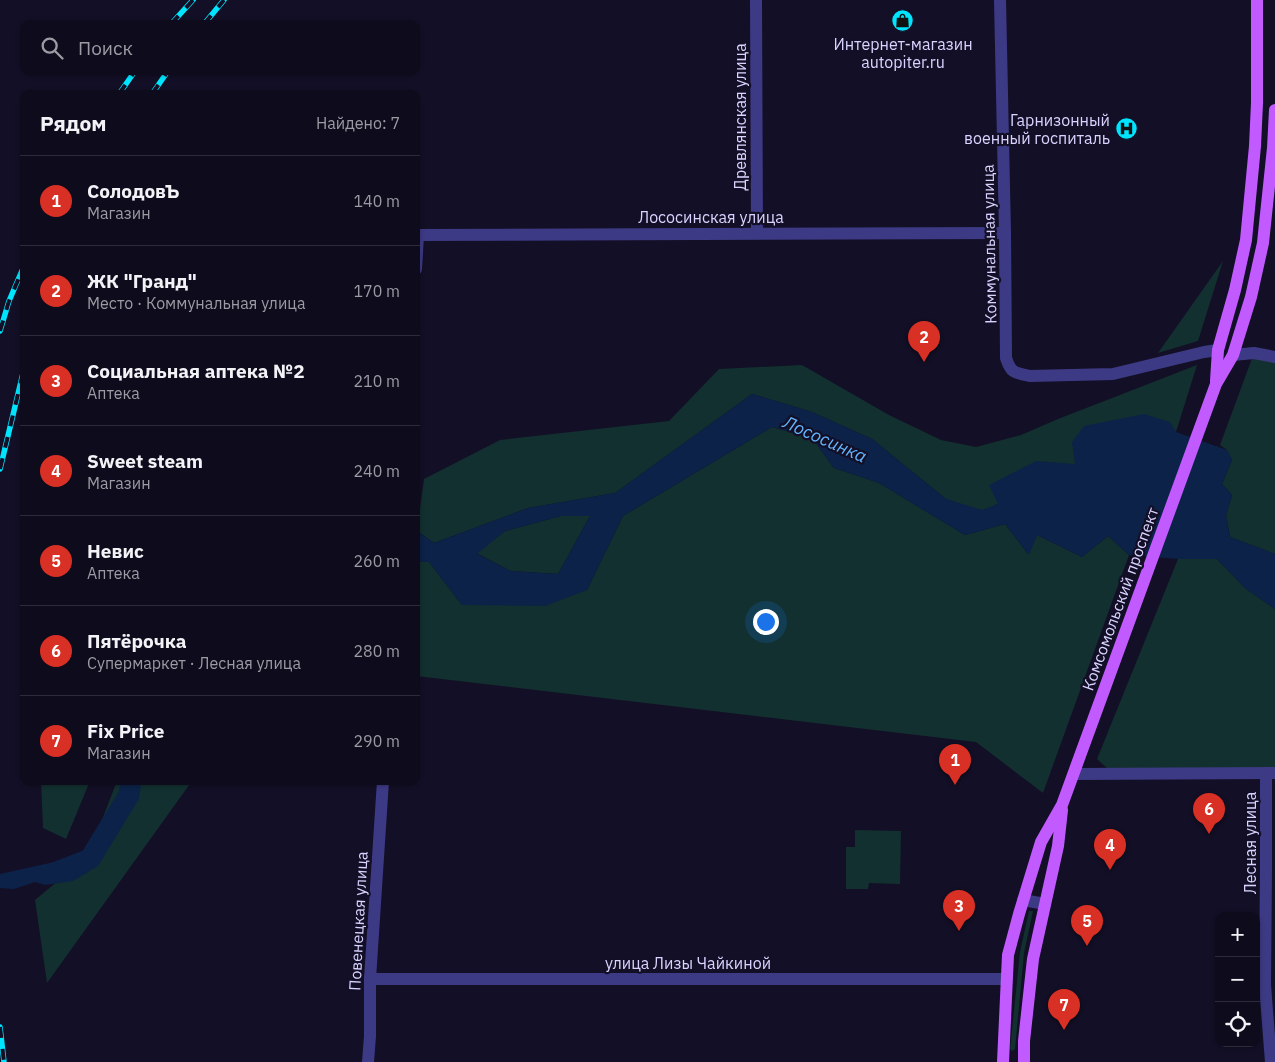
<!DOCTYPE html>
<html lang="ru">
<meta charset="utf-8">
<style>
:root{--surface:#0e0b1c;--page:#171425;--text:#f1f3f6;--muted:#9b9ba3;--line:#2e2b3b;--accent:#d93025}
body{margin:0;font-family:"IBM Plex Sans",sans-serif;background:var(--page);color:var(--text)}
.controls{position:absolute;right:15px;bottom:15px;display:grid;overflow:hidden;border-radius:10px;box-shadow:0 1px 4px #0004}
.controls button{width:45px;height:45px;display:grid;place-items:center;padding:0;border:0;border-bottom:1px solid var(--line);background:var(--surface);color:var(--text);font:25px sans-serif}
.you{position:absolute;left:765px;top:621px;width:18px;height:18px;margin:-12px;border:4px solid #fff;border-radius:50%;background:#1a73e8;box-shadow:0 0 0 8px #1a73e833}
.badge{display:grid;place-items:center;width:32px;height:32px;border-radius:50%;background:var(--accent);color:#fff;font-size:16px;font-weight:700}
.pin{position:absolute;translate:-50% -41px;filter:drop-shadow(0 1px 2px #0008)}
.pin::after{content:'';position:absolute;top:26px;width:18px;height:15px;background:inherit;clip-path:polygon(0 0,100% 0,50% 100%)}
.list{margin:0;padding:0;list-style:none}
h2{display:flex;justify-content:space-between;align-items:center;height:65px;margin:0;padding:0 20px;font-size:21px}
h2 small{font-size:16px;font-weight:400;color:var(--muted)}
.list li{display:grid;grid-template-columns:32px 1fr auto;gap:15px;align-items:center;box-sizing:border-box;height:90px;padding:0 20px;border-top:1px solid var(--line)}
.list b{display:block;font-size:19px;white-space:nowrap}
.list p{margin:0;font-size:16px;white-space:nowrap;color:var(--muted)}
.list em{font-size:16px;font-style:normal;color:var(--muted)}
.icon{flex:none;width:28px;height:28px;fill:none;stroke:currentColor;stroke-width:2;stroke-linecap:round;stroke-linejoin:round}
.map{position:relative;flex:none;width:1275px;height:1062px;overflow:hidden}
.search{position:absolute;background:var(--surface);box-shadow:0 1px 4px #0004;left:20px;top:20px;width:400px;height:55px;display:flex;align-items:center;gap:12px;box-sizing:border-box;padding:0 18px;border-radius:10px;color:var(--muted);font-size:19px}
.panel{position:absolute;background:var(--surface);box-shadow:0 1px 4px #0004;left:20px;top:90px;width:400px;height:695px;border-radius:10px}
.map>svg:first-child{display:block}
.green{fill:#12302f}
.water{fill:#0c2248;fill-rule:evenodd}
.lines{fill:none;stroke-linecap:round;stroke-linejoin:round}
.river{stroke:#0c2248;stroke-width:21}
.minor{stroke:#3d3a85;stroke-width:12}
.major{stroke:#c25bff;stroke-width:12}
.rail-casing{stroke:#00e5ff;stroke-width:5.5}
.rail{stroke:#130f26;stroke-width:4;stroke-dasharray:11;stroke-linecap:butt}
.labels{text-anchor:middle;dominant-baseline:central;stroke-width:4.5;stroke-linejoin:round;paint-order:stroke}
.poi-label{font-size:16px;fill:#d9d4ff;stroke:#130f26}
.street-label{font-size:16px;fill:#d9d4ff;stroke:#130f26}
.water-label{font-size:18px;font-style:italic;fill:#62b6ff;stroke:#130f26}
</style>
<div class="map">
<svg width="1275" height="1062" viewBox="0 0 1275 1062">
<rect width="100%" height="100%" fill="#130f26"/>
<g class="green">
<path d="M1223,261L1198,341L1158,353Z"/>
<path d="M1254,353L1275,359V554L1230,537L1226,515L1232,495L1222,484L1232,460L1227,450L1220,445Z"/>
<path d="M802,365L889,415L941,440L976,447L1021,435L1058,419L1197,365L1176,432L1075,464L998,504L982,511L946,499L872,439L812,412L752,394L615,493L528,508L434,543L417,531L424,479L500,440L669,421L719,369Z"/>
<path d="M772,427L812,438L834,468L879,483L965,535L1005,524L1028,554L1037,535L1082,557L1108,536L1129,555L1043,793L976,742L416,676V561L429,562L462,605L587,590L623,516Z"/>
<path d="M561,516H590L558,574L511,571L476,553L505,531Z"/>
<path d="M1178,559H1217L1245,588L1275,609V769L1109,770L1097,759Z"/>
<path d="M41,781H90L66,839L43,828Z"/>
<path d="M117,781H192L47,983L35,900L88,856Z"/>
<path d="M855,830L901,831L900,884L869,883L868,889H846V847H855Z"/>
<path d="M1029,911H1033L1024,953L1015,1049L1012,1051L1010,1049L1020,952Z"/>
</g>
<g class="water">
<path d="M752,394L812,412L872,439L946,499L982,510L998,504L989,485L1036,461L1075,464L1072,442L1084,426L1144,414L1170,422L1176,432L1227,450L1232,460L1222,484L1232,495L1226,515L1230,537L1275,554V609L1245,588L1217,559H1178L1129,555L1108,536L1082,557L1037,535L1029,555L1005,524L965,535L879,483L834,468L812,438L772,427L623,516L587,590L545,606L462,605L429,562L416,561V531L434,543L528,508L615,493ZM561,516H590L558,574L511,571L477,554L505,531Z"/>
<path d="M82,854L90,871L73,881L45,885L35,882L14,889L0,888V874L63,860Z"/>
</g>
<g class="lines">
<path class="river" d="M59,871L90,859L129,795L131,781"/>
<g class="minor">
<path d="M756,0L757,233"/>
<path d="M1000,0L1005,233L1006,358C1011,373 1014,373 1030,376L1113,374L1204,352L1218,350"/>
<path d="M416,235L1005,233"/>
<path d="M416,269L418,235"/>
<path d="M1233,355L1254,353L1275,357"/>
<path d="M1266,773V867L1265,985L1271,1062"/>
<path d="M1074,774L1275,773"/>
<path d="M1023,900L1045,904"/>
<path d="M370,979H1006"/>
<path d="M368,1062L370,1036V979L383,781"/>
</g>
<g class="major">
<path d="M1216,381L1218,350L1235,290L1246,240L1255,146L1257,103V0"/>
<path d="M1003,1062L1008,955L1019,914L1041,842L1062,805L1216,384L1233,355L1251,297L1263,243L1273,148L1275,110"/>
<path d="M1024,1062V1041L1033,959L1058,846L1062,810"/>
</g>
<defs>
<g id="rail">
<path d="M171,24L193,0"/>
<path d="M204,24L224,0"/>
<path d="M119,94L135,71"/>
<path d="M152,94L168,71"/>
<path d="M0,331L9,301L24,266"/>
<path d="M0,469L24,369"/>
<path d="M0,1027L4,1062"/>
</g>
</defs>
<use href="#rail" class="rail-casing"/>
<use href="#rail" class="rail"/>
</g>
<defs>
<symbol id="shop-disc" viewBox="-11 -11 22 22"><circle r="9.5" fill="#00e5ff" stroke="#130f26"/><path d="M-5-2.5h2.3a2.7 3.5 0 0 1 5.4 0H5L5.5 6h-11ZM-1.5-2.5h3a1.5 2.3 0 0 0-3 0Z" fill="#111"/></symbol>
<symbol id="hospital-disc" viewBox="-11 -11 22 22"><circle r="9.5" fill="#00e5ff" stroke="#130f26"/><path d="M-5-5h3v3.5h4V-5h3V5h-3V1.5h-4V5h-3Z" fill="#111"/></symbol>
</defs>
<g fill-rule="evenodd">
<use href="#shop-disc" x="890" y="8" width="25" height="25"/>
<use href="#hospital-disc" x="1114" y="116" width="25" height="25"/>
</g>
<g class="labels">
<g class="poi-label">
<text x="903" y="44">Интернет-магазин<tspan x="903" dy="18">autopiter.ru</tspan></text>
<text x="1110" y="120" text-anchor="end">Гарнизонный<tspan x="1110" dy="18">военный госпиталь</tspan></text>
</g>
<g class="street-label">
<text transform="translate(740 117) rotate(-90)">Древлянская улица</text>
<text x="711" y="217">Лососинская улица</text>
<text transform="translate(989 244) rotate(-91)">Коммунальная улица</text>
<text transform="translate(1120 599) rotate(-70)">Комсомольский проспект</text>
<text transform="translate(1250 843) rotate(-90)">Лесная улица</text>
<text transform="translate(358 921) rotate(-87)">Повенецкая улица</text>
<text x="688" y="963">улица Лизы Чайкиной</text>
</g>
<g class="water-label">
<text transform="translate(825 439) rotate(24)">Лососинка</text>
</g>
</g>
</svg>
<div class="controls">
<button>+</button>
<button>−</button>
<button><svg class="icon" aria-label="locate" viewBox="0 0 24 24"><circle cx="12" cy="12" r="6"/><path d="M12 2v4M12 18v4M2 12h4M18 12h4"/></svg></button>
</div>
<div class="you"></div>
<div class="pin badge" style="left:955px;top:785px">1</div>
<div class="pin badge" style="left:924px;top:362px">2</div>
<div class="pin badge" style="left:959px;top:931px">3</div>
<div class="pin badge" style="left:1110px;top:870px">4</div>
<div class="pin badge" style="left:1087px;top:946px">5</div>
<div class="pin badge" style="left:1209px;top:834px">6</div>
<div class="pin badge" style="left:1064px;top:1030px">7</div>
<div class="search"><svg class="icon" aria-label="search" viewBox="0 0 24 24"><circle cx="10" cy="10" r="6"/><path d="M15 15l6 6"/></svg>Поиск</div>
<section class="panel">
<h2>Рядом<small>Найдено: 7</small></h2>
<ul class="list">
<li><span class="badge">1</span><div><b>СолодовЪ</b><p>Магазин</p></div><em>140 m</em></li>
<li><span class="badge">2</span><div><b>ЖК &quot;Гранд&quot;</b><p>Место · Коммунальная улица</p></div><em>170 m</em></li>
<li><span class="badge">3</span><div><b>Социальная аптека №2</b><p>Аптека</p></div><em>210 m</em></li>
<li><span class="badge">4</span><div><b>Sweet steam</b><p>Магазин</p></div><em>240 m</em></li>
<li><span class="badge">5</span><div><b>Невис</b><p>Аптека</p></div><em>260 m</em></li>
<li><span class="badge">6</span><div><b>Пятёрочка</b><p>Супермаркет · Лесная улица</p></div><em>280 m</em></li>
<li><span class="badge">7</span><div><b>Fix Price</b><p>Магазин</p></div><em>290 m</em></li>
</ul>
</section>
</div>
